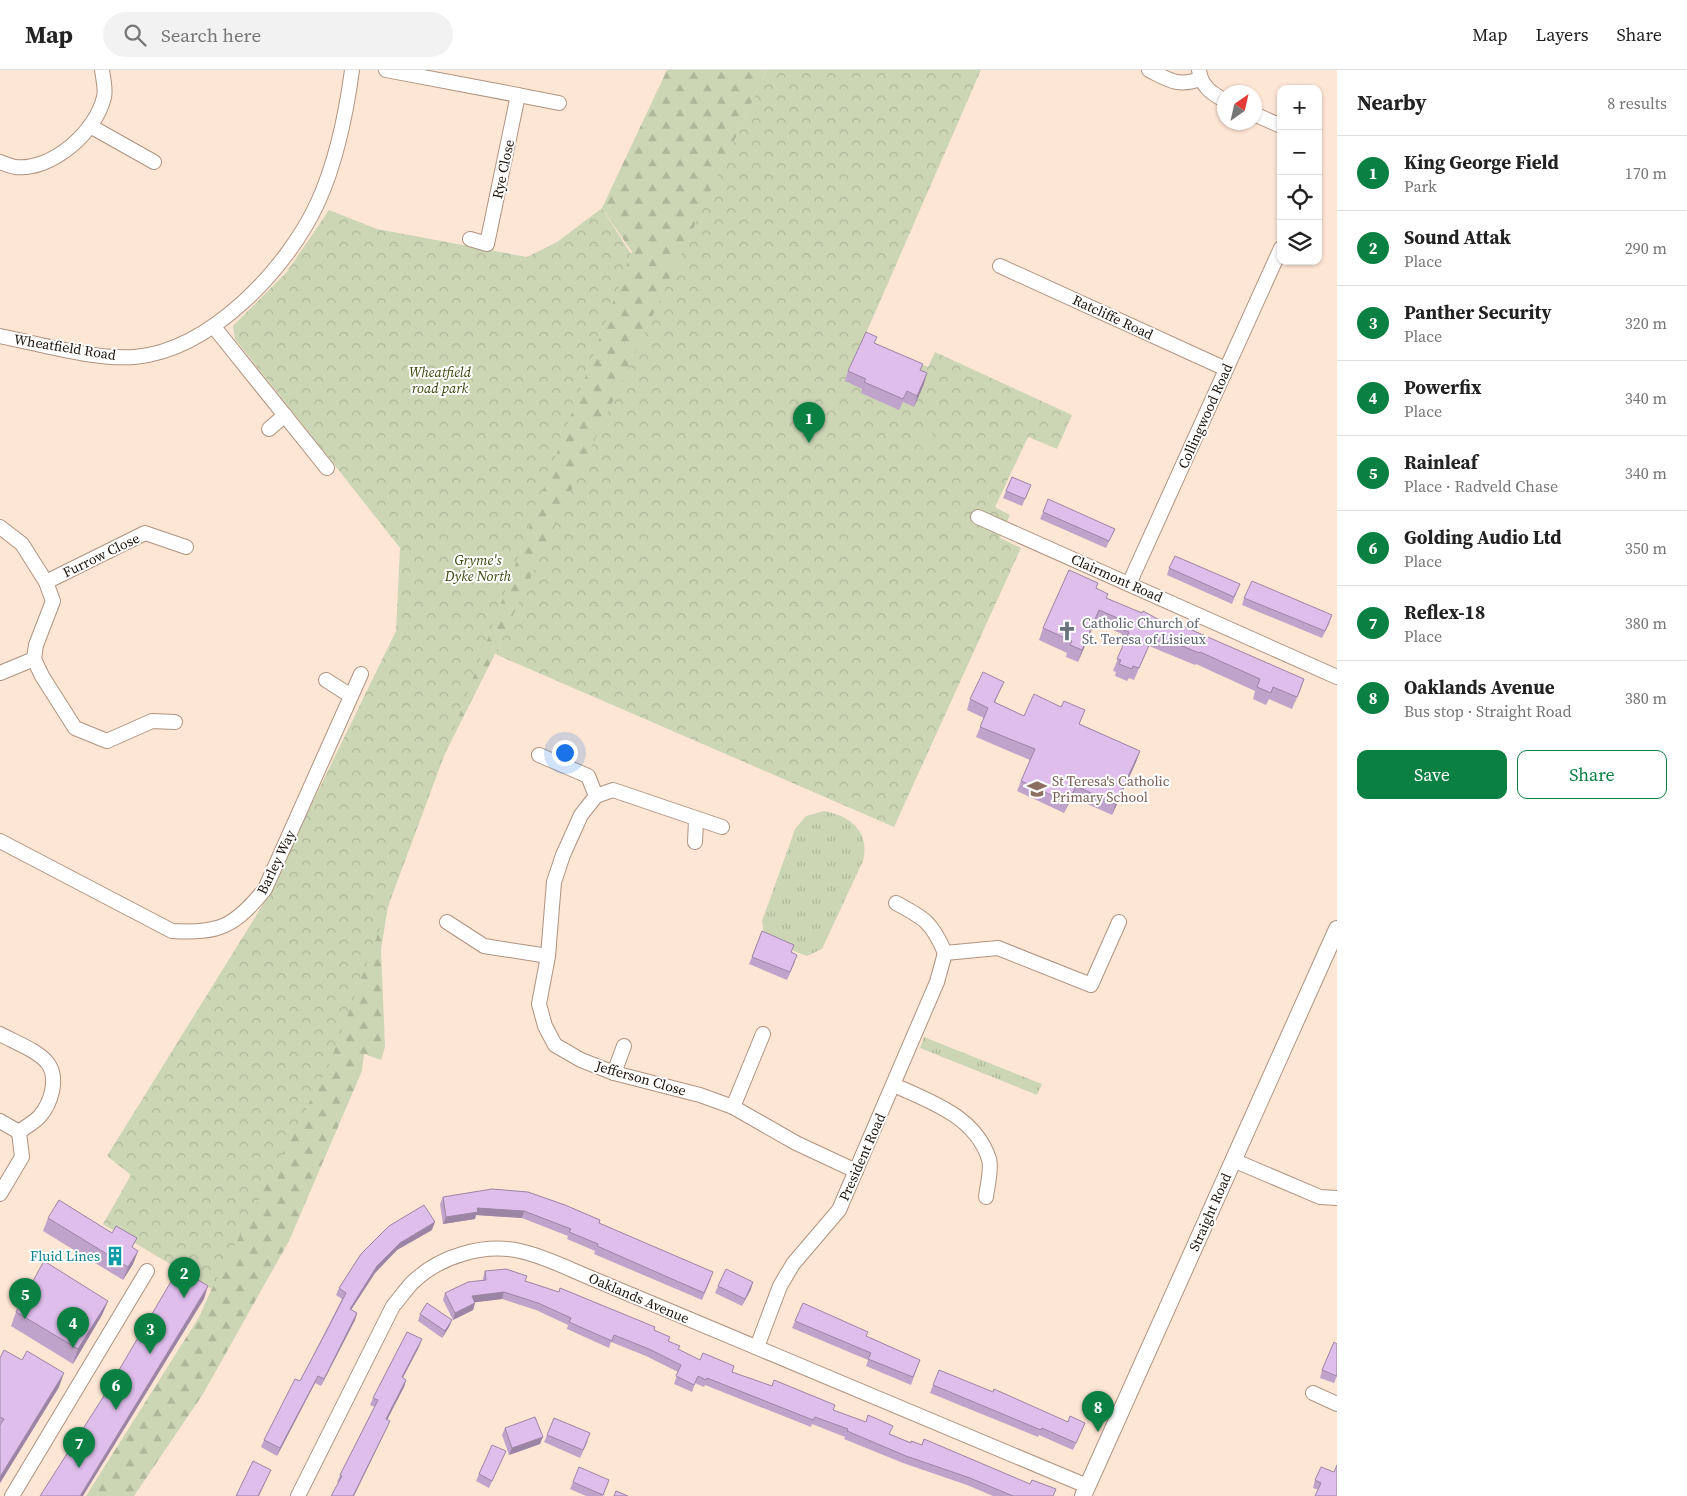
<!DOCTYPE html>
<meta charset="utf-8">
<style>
:root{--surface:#fff;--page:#f2f2f2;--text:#222;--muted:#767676;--line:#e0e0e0;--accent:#0b8043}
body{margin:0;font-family:"Source Serif 4",serif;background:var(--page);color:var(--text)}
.controls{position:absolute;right:15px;top:15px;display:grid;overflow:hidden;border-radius:10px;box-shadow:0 1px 4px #0004}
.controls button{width:45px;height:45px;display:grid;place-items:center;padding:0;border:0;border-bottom:1px solid var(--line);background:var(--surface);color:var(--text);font:25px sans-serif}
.compass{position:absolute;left:1217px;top:15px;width:45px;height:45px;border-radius:50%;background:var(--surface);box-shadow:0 1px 4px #0004;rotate:34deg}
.you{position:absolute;left:564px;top:682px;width:18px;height:18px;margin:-12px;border:4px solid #fff;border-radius:50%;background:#1a73e8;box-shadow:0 0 0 8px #1a73e833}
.badge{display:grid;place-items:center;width:32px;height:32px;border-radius:50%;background:var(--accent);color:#fff;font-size:16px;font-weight:700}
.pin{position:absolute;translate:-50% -41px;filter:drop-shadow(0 1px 2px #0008)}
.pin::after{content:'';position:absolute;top:26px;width:18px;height:15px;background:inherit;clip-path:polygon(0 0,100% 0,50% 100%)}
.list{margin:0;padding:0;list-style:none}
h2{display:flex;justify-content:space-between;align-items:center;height:65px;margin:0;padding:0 20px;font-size:21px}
h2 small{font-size:16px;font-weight:400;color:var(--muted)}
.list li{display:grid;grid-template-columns:32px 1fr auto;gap:15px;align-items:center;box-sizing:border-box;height:75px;padding:0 20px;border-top:1px solid var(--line)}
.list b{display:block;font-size:19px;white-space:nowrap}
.list p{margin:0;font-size:16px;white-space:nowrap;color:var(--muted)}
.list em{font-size:16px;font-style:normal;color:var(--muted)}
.actions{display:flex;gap:10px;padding:15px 20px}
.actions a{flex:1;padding:11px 0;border:1px solid var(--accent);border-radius:10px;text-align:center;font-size:18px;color:var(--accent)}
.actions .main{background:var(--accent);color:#fff}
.icon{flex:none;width:28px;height:28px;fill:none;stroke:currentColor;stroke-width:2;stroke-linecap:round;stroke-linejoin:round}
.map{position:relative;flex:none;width:1337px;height:1426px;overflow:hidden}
header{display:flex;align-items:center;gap:30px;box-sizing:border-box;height:70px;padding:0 25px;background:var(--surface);border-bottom:1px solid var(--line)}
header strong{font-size:24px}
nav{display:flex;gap:28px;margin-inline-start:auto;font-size:18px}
.search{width:350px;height:45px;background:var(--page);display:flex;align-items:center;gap:12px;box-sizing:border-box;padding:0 18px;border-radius:28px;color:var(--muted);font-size:19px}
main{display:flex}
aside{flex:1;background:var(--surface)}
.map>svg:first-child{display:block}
.grass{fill:url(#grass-tufts)}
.forest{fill:url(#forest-firs)}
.park{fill:url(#park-crowns)}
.pitch{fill:#ccd6b5}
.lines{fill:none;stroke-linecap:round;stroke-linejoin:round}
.minor-casing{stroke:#af937f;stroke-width:16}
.tertiary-casing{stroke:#af937f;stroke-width:18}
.minor{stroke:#fff;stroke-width:14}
.tertiary{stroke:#fff;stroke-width:16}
.wall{fill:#c0a3ca}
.shaded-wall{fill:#9c85a4}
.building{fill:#dfbeeb;stroke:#9c85a4}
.labels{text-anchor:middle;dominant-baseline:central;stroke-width:4;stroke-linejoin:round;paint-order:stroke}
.street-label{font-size:14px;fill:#1d120b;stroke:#fff}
.park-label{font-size:14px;font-style:italic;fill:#384409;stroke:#fff}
.worship-label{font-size:14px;fill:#5b616d;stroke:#fff;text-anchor:start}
.education-label{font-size:14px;fill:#785e54;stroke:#fff;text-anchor:start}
.culture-label{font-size:14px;fill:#0d838f;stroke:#fff;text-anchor:end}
</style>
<header>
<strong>Map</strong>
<div class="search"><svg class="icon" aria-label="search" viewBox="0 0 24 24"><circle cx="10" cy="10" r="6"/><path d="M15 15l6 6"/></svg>Search here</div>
<nav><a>Map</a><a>Layers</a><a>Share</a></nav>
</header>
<main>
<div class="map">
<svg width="1337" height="1426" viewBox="0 0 1337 1426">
<defs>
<pattern id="grass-tufts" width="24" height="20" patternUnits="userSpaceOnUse" patternTransform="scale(1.25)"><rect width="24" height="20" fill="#ccd6b5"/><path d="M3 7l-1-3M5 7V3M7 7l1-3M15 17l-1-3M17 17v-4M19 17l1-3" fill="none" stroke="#afb79a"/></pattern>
<pattern id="forest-firs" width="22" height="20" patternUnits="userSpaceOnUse" patternTransform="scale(1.25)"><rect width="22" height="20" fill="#ccd6b5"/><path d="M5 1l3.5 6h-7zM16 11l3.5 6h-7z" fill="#afb79a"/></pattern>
<pattern id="park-crowns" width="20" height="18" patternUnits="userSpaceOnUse" patternTransform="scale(1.25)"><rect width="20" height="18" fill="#ccd6b5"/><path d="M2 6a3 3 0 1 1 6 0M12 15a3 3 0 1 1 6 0" fill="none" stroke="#afb79a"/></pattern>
</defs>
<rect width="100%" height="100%" fill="#fee6d5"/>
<g class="grass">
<path d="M824,741C851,746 870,762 863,791L822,879L807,886L765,870L762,851L795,759L806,746Z"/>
<path d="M924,967L1042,1014L1037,1025L920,978Z"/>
</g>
<path class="forest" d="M667,0H767L566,437L495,584L398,777L381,879L385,977L381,990L364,984L362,1001L289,1171L203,1324L134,1426H86L199,1247L212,1218L335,924L523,394L632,182L602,138Z"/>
<g class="park">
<path d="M767,0H981L864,268L928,297L935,282L1072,345L1057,379L1028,367L995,437L1010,445L1000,468L1021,478L894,757L495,584Z"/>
<path d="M602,138L631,184L329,995L212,1219L103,1154L131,1105L107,1086L262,836L396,561L400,478L235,269L233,256L286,203L329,140L377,159L527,187L557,172Z"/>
</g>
<path class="pitch" d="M930,361L942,375L930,386L918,373Z"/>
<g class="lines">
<defs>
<g id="minor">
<path d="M386,0L518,25L487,174L470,169"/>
<path d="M1149,0C1169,10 1178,17 1200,9"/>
<path d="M1199,0C1201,16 1211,23 1224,30"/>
<path d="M518,25L559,33"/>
<path d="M1254,44L1281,56"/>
<path d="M90,56L154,92"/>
<path d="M0,92C5,94 10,96 15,97C52,101 96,62 104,27C106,20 103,8 102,0"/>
<path d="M1000,196L1226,299"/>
<path d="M214,257L327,398"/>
<path d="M0,266C41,274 93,290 135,287C211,280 288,198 318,132C337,90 346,45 352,0"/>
<path d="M269,359L285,345"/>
<path d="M978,447L1337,607"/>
<path d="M0,457L22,474L46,512L53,531L36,575L34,589L42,606L75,658L107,671L152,651L175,652"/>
<path d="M46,512L145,463L186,477"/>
<path d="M1129,514L1281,178"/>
<path d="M0,603L34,589"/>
<path d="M326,610L351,626"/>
<path d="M539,685L588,706L596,726"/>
<path d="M722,757L613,720L596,726L581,745L563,785L554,812L548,886L539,934L545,956L555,975L581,990L614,1003L700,1025L733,1037L796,1073L856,1101"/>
<path d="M0,771L172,861C220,864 235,856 265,819L361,604"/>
<path d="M695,772L696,750"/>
<path d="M896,833C924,848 932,852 945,883"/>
<path d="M447,852L484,876L548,886"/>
<path d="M0,964C14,972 40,981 49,995C58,1010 51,1033 40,1046C35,1052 25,1057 19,1062L22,1087L0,1124"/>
<path d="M614,1003L624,976"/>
<path d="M894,1015C931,1032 975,1046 989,1089C992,1099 987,1117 986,1127"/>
<path d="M733,1037L763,964"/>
<path d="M0,1051L19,1062"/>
<path d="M1233,1090L1320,1127L1337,1128"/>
<path d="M757,1277L780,1216L793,1194L839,1140L937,912L945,883L998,878L1091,915L1119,852"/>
<path d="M1313,1323L1337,1334"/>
<path d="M12,1426L147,1201"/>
<path d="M298,1426L393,1236C400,1228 406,1219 413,1212C440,1186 484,1173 520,1181C544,1186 569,1199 591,1208L1087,1416"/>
</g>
<path id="tertiary" d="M1083,1426L1337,859"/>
</defs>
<use href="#minor" class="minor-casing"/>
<use href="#tertiary" class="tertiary-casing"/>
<use href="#minor" class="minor"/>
<use href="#tertiary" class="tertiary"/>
</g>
<g class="wall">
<path d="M875,273L920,300L924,314L914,337L903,332L899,340L861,323L862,319L845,311L848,301Z"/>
<path d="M1006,421L1028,422L1022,436L1003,428Z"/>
<path d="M1043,442L1115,459L1106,478L1040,449Z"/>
<path d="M1169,498L1237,521L1232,534L1167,505Z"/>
<path d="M1096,518L1107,528L1176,559L1304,609L1292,639L1269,629L1266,635L1253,629L1255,621L1196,594L1195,595L1149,576L1134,610L1129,608L1127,611L1115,606L1116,602L1113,601L1124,573L1120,572L1122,564L1095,552L1078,592L1066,587L1067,583L1039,570L1043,558Z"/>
<path d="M1244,528L1330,552L1322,568L1242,535Z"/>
<path d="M1004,612L995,632L1024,646L1080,654L1140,681L1136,692L1112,745L1072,727L1064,743L1017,721L1021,711L1030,690L976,667L984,648L967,640L970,629Z"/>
<path d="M791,882L795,892L787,910L749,894L752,887Z"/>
<path d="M443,1127L599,1153L711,1209L702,1230L594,1184L595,1181L567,1169L568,1166L522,1148L476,1145L475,1149L443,1154L440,1134Z"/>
<path d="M48,1148L133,1178L138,1181L133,1194L123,1210L43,1161Z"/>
<path d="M432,1160L397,1180L375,1203L351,1240L357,1243L355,1250L321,1316L315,1313L277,1386L261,1377L264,1370L300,1311L342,1229L336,1225L339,1218L361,1184Z"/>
<path d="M485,1201L525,1211L654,1260L678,1280L700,1290L732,1302L833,1340L911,1373L1053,1426H993L967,1415L903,1393L844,1369L845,1367L812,1354L811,1357L705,1315L704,1317L695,1313L692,1322L674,1314L678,1302L646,1286L611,1272L609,1278L567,1259L568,1255L536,1240L502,1229L475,1232L473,1240L453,1250L443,1230L445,1223L483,1210V1208Z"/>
<path d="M718,1216L751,1219L742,1236L715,1223Z"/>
<path d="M108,1231L102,1245L73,1294L11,1256L16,1242Z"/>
<path d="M420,1244L452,1250L449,1257L442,1268L418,1251Z"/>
<path d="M795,1251L866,1266L920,1290L911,1315L866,1296L868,1290L792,1258Z"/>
<path d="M419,1277L403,1308L406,1310L404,1317L387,1349V1358L338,1413L337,1412L340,1405L375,1337L370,1335L373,1328Z"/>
<path d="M0,1288L59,1317L0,1413Z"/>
<path d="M1322,1300L1337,1306L1334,1313L1320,1308Z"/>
<path d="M933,1315L1068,1352L1085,1353L1073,1380L1039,1365L1038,1367L930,1323Z"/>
<path d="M505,1358L540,1374L509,1385L502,1365Z"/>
<path d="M547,1365L588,1371L580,1388L544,1372Z"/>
<path d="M506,1381L489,1418L476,1411L479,1404Z"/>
<path d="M1334,1402L1337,1426L1313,1418L1315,1410Z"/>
<path d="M609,1410L603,1426H586L570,1419L573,1412Z"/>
</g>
<g class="shaded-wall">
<path d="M927,303L924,314L914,337L917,326Z"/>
<path d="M1099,540L1095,552L1078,592L1082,580Z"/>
<path d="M1304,609L1300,621L1292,639L1297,627Z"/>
<path d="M1140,681L1136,692L1112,745L1115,734Z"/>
<path d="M1076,716L1072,727L1064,743L1068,733Z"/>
<path d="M477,1138L524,1141L522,1148L476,1145L475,1149L443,1154L446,1147Z"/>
<path d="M435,1152L432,1160L397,1180L375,1203L347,1246L350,1239L377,1196L400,1173Z"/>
<path d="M138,1181L133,1194L123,1210L128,1197Z"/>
<path d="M753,1212L751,1219L742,1236L745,1229Z"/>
<path d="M208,1216L204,1229L83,1426H80Z"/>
<path d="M504,1222L502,1229L469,1233L472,1226Z"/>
<path d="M108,1231L102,1245L73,1294L78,1279Z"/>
<path d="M475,1233L473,1240L453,1250L455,1243Z"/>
<path d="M357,1243L355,1250L321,1316L324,1309Z"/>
<path d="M452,1250L449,1257L442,1268L445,1261Z"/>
<path d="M422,1269L419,1277L399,1314L402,1307Z"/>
<path d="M64,1303L59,1317L0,1413V1407Z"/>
<path d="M318,1306L315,1313L277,1386L280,1378Z"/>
<path d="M406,1310L404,1317L384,1356L386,1349Z"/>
<path d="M390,1351L387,1358L354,1426H353Z"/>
<path d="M543,1367L540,1374L509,1385L512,1378Z"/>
<path d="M271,1400L259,1426H258Z"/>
</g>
<g class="building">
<path d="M866,262L877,267L874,273L923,294L920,300L927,303L917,326L907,321L903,329L864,312L866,309L848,301Z"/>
<path d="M1012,407L1031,415L1025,429L1006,421Z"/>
<path d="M1048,429L1115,459L1109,471L1043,442Z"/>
<path d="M1175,486L1240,514L1234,527L1169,498Z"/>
<path d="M1069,500L1098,513L1096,518L1108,524L1106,528L1142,543L1143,541L1176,559L1178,554L1304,609L1297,627L1273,617L1271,623L1257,617L1260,609L1200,582L1199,583L1154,564L1139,598L1133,596L1132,599L1119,594L1121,590L1117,589L1129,562L1124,560L1127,552L1099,540L1082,580L1070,575L1072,571L1043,558Z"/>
<path d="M1252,511L1332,545L1325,561L1244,528Z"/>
<path d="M983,602L1004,612L994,632L1024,646L1034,624L1061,637L1064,631L1085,640L1079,654L1140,681L1115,734L1076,716L1068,733L1021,711L1035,679L980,657L988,638L970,629Z"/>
<path d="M762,861L794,875L791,882L797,885L790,902L752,887Z"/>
<path d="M492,1119L528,1122L565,1135L600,1150L599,1153L713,1202L704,1223L597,1176L598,1174L569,1162L571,1159L524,1141L477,1138L478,1142L446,1147L443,1127Z"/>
<path d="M59,1130L112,1163L116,1156L137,1168L132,1177L138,1181L128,1197L48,1148Z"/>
<path d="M424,1135L435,1152L400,1173L377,1196L350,1239L357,1243L324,1309L318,1306L280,1378L264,1370L295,1309L300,1311L326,1262L346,1223L339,1218L361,1184L389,1156Z"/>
<path d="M44,1191L108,1231L78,1279L16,1242Z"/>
<path d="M179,1198L208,1216L80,1426H40L102,1329Z"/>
<path d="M506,1199L527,1206L525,1211L559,1222L560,1218L655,1257L654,1260L670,1267L668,1271L680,1276L678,1279L700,1290L703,1283L734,1296L732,1302L772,1316L774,1310L835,1335L833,1340L866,1352L868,1345L893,1356L889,1364L911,1373V1371L922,1375L924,1369L1030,1414L1032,1410L1056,1419L1053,1426H1013L970,1408L906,1386L847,1361L848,1359L815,1347L813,1350L707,1308L706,1310L698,1306L694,1315L676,1306L681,1295L649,1279L614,1265L612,1271L569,1252L571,1248L538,1233L504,1222L472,1226L475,1233L455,1243L445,1223L468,1212L486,1210L485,1201Z"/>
<path d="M726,1199L753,1212L745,1229L718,1216Z"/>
<path d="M427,1233L452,1250L445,1261L420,1244Z"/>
<path d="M803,1233L868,1262L866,1266L920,1290L913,1307L868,1289L871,1283L795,1251Z"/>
<path d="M407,1262L422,1269L402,1307L406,1310L386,1349L390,1351L353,1426H331L342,1406L340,1405L378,1330L373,1328Z"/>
<path d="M1334,1272L1337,1274V1306L1322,1300Z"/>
<path d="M4,1280L22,1290L27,1281L64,1303L0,1407V1355L4,1349L0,1347V1288Z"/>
<path d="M939,1300L993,1322L994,1319L1068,1352L1070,1346L1085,1353L1076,1373L1042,1358L1041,1360L933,1315Z"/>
<path d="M535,1347L543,1367L512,1378L505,1358Z"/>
<path d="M554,1348L590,1363L583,1380L547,1365Z"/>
<path d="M492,1375L506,1381L492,1411L479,1404Z"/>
<path d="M253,1391L271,1400L258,1426H236Z"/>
<path d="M1337,1395V1426H1315L1321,1413L1315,1410L1321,1397L1334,1402Z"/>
<path d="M579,1397L609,1410L603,1425L573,1412Z"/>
<path d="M616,1421L628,1426H614Z"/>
</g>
<defs>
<symbol id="church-bare" viewBox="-9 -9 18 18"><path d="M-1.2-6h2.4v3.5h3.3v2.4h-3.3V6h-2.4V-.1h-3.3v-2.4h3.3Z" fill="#6b7280" stroke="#fff" stroke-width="2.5" paint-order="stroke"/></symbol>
<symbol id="school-bare" viewBox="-9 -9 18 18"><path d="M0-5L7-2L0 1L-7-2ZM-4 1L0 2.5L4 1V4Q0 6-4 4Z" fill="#8d6e63" stroke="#fff" stroke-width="2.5" paint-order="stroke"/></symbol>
<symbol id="building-bare" viewBox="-9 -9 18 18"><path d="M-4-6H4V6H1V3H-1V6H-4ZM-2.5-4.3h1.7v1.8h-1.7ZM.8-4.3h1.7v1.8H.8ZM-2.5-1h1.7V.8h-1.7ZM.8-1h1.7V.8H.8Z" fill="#0f9aa8" stroke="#fff" stroke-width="2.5" paint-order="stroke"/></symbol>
</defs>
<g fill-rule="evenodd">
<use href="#church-bare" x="1053" y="547" width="28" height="28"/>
<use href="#school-bare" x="1023" y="705" width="28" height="28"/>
<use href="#building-bare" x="101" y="1172" width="28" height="28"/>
</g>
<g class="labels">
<g class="street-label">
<text transform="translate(503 99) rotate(-78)">Rye Close</text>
<text transform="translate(1113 247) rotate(25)">Ratcliffe Road</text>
<text transform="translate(65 277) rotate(9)">Wheatfield Road</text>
<text transform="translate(1205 346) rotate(-66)">Collingwood Road</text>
<text transform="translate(101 485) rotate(-26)">Furrow Close</text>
<text transform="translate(1117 508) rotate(24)">Clairmont Road</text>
<text transform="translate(276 792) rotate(-64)">Barley Way</text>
<text transform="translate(641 1008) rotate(16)">Jefferson Close</text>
<text transform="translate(862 1087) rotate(-66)">President Road</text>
<text transform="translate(1210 1142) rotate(-66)">Straight Road</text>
<text transform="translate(639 1228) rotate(23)">Oaklands Avenue</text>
</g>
<g class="park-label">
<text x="440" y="302">Wheatfield<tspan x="440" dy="16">road park</tspan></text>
<text x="478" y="490">Gryme's<tspan x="478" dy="16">Dyke North</tspan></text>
</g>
<g class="worship-label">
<text x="1082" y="553">Catholic Church of<tspan x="1082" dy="16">St. Teresa of Lisieux</tspan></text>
</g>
<g class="education-label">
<text x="1052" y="711">St Teresa's Catholic<tspan x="1052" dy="16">Primary School</tspan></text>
</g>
<g class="culture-label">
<text x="100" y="1186">Fluid Lines</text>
</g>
</g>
</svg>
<div class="controls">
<button>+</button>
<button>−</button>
<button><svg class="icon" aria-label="locate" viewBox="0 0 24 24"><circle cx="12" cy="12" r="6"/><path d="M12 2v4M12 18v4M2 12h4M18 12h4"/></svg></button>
<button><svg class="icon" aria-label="layers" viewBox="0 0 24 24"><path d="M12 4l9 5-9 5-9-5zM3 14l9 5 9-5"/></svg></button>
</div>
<svg class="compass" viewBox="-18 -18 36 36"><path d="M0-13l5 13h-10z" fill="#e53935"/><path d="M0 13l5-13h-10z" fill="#767676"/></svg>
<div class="you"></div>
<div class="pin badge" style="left:809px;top:373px">1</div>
<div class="pin badge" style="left:184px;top:1228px">2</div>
<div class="pin badge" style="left:150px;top:1284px">3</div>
<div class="pin badge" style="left:73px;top:1278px">4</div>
<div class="pin badge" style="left:25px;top:1249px">5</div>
<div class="pin badge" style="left:116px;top:1340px">6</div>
<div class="pin badge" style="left:79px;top:1398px">7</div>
<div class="pin badge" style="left:1098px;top:1362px">8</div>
</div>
<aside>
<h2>Nearby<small>8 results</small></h2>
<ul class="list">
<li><span class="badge">1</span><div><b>King George Field</b><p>Park</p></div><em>170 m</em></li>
<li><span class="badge">2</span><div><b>Sound Attak</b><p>Place</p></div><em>290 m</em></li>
<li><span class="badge">3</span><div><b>Panther Security</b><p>Place</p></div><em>320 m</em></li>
<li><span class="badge">4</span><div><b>Powerfix</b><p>Place</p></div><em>340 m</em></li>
<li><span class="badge">5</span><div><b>Rainleaf</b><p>Place · Radveld Chase</p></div><em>340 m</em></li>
<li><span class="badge">6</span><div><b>Golding Audio Ltd</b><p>Place</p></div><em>350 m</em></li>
<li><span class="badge">7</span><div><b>Reflex-18</b><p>Place</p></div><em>380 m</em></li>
<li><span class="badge">8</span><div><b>Oaklands Avenue</b><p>Bus stop · Straight Road</p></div><em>380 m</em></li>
</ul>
<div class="actions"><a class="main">Save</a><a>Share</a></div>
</aside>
</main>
